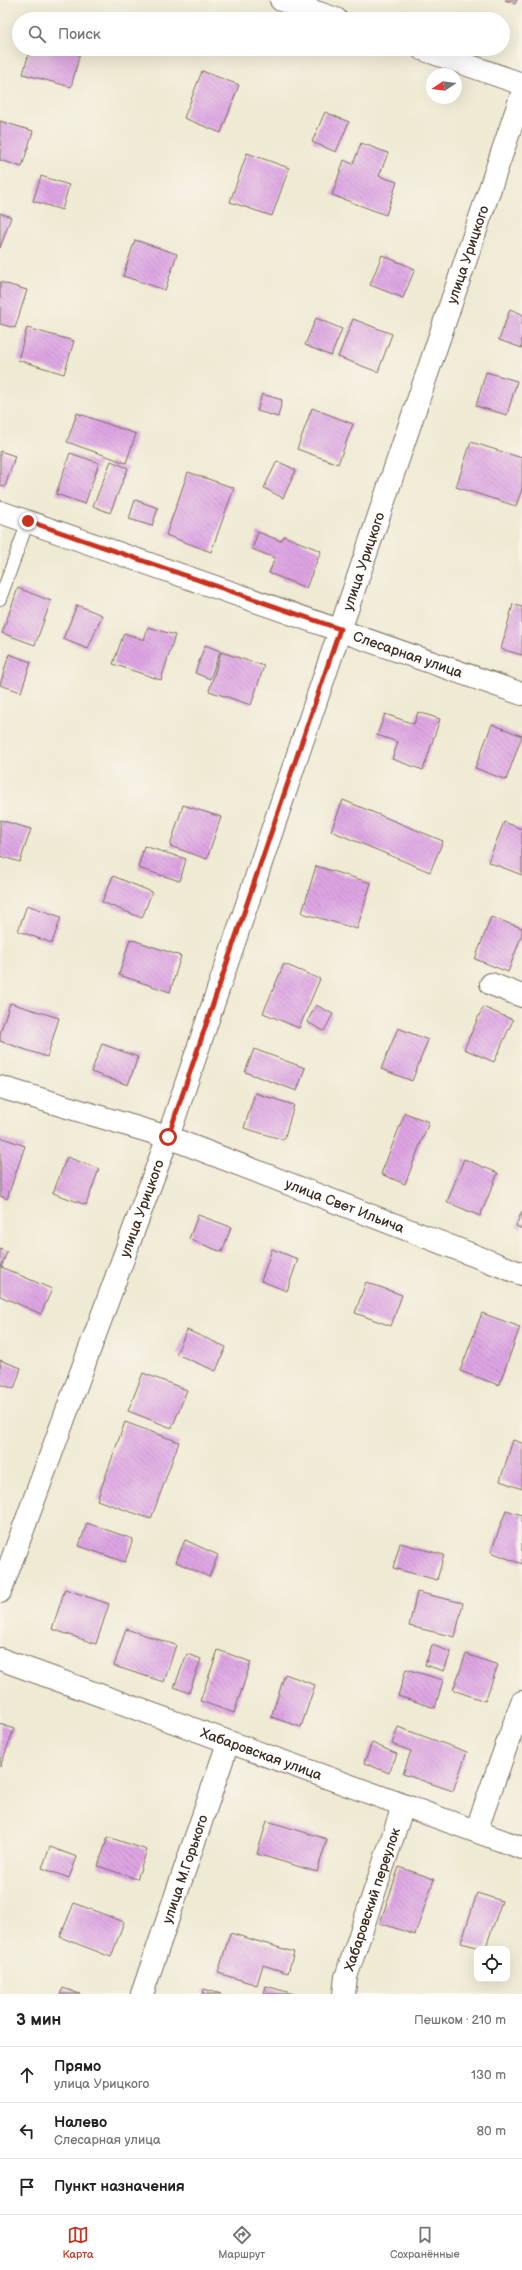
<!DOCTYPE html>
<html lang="ru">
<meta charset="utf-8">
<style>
:root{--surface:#fff;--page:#f2f2f2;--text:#202124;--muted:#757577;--line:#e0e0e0;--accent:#c8321e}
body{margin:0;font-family:"Balsamiq Sans",sans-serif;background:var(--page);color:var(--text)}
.controls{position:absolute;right:12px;bottom:12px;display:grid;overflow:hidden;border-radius:8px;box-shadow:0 4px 16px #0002}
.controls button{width:36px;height:36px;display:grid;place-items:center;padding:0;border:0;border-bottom:1px solid var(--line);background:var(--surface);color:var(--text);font:20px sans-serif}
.compass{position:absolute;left:426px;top:68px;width:36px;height:36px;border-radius:50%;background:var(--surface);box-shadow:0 4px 16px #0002;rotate:257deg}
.stop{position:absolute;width:12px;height:12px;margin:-9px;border:3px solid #c8321e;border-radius:50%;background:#fff}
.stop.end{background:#c8321e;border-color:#fff;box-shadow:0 1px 4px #0008}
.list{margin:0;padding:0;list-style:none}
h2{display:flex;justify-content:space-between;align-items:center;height:52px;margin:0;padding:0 16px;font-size:17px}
h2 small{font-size:13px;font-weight:400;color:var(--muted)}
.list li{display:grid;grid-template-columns:26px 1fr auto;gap:12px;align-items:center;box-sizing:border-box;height:56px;padding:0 16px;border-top:1px solid var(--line)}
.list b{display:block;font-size:15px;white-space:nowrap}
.list p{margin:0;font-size:13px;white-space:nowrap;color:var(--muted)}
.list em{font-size:13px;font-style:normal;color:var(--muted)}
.icon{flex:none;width:22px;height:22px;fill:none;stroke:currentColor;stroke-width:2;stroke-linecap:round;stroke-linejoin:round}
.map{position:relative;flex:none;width:522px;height:1994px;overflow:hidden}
.search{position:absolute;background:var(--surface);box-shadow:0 4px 16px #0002;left:12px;right:12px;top:12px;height:44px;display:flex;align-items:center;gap:10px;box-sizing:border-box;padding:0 14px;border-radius:22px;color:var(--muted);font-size:15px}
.sheet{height:220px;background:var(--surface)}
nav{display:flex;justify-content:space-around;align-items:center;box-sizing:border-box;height:56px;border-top:1px solid var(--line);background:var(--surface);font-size:11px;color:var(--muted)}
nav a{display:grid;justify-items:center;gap:2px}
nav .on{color:var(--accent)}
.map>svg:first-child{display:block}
.building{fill:url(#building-back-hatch)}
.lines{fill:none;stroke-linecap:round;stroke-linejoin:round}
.service-casing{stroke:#7a6d5d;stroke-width:14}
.minor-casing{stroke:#7a6d5d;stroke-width:24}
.service{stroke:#fff;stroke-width:12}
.minor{stroke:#fff;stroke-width:22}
.route{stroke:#c8321e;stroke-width:5}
.labels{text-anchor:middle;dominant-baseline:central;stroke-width:3;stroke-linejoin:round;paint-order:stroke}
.street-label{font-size:14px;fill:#3b2a1e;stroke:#f7f3e8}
</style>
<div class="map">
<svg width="522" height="1994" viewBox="0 0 522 1994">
<defs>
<pattern id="building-back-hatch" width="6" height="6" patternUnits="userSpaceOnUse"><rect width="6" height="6" fill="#dea5e4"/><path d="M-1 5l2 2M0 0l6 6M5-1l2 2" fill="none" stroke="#b587b8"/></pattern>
</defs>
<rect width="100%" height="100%" fill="#f7f3e8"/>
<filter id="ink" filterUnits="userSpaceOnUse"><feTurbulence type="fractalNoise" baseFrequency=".025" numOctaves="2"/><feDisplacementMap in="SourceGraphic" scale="8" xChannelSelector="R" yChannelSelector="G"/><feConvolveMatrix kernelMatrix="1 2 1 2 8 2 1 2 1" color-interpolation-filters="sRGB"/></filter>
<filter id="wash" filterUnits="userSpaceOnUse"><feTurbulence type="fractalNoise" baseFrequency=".012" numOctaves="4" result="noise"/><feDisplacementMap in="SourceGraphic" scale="16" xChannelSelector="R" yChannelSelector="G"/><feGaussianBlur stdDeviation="0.9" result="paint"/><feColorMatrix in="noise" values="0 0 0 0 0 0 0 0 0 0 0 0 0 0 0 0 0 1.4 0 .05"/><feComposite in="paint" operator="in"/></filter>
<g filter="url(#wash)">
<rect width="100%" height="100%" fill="#efead3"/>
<g id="blocks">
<g class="building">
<path d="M505,0H517L515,4Z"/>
<path d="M30,49H81L71,87L23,74Z"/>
<path d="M202,71L239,85L221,133L184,118Z"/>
<path d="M325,112L349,122L336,152L312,142Z"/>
<path d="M0,121L33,131L22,167L0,160Z"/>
<path d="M361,143L388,153L379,176L397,182L386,215L332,195L344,160L353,164Z"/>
<path d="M247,153L289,168L272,216L230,202Z"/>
<path d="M41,176L69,185L62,210L33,201Z"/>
<path d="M0,213L11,217L0,248Z"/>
<path d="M135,240L177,254L165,290L123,276Z"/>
<path d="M382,255L415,269L403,298L370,285Z"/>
<path d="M0,282L27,290L15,328L0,324Z"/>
<path d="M510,309L522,314V348L499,340Z"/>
<path d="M316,318L342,329L331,356L305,345Z"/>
<path d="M353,319L392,334L378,372L338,357Z"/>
<path d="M27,328L74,341L64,374L18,360Z"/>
<path d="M486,372L517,381L507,415L476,406Z"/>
<path d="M262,394L282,400L278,417L257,411Z"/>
<path d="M312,408L353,424L338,464L297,449Z"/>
<path d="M77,413L136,434L126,463L67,442Z"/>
<path d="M471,442L522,458V489L516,506L456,487Z"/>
<path d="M0,451L15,456L5,487L0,485Z"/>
<path d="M70,453L99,463L85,504L56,494Z"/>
<path d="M111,461L128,468L110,513L93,506Z"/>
<path d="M277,461L296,470L283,498L264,488Z"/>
<path d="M188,472L234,488L211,552L166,535Z"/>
<path d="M135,500L158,508L152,526L129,519Z"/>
<path d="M258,532L281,541L284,536L321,551L306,588L269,573L275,558L252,549Z"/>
<path d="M18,588L51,601L35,645L2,633Z"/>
<path d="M513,604L522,607V655L501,649Z"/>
<path d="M77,605L102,615L88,649L63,639Z"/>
<path d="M148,627L175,635L161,680L113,664L124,633L144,640Z"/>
<path d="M205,645L220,651L210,679L195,673Z"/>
<path d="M221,652L264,666L251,705L209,691Z"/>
<path d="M9,654L31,662L21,692L0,685Z"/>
<path d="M418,712L440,719L423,770L392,759L398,742L377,735L385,714L414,724Z"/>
<path d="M492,724L522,736L506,780L475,768Z"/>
<path d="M343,800L443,841L430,872L331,831Z"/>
<path d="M183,805L221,817L207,859L170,846Z"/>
<path d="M0,820L31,829L20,862L0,856Z"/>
<path d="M504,822L522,829V875L488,862Z"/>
<path d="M144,846L186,859L180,881L138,868Z"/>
<path d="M316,866L371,883L357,929L302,913Z"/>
<path d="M113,876L152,892L142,918L102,902Z"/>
<path d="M27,905L61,917L52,943L18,931Z"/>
<path d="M491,917L522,928V934L508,972L475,959Z"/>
<path d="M130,939L181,956L170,992L119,975Z"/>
<path d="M284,964L320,979L299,1028L263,1013Z"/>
<path d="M10,1003L59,1018L47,1057L0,1041V1033Z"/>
<path d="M316,1005L333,1014L324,1031L307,1022Z"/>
<path d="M483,1007L513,1020L494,1062L464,1049Z"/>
<path d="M398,1028L428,1040L412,1081L381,1069Z"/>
<path d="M102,1044L138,1057L128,1085L91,1072Z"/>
<path d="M254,1049L305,1068L297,1091L245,1072Z"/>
<path d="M255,1093L294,1105L284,1140L244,1128Z"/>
<path d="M405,1113L429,1122L405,1184L381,1174Z"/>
<path d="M0,1137L25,1146L7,1199L0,1196Z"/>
<path d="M67,1157L99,1169L86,1205L53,1193Z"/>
<path d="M464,1159L498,1173L480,1216L447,1202Z"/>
<path d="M522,1211V1229L516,1226Z"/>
<path d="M198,1215L231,1227L222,1252L189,1239Z"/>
<path d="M0,1249L7,1252L1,1267L52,1289L41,1314L0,1296Z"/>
<path d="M272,1249L298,1259L287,1291L261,1281Z"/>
<path d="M366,1282L402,1295L391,1326L355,1313Z"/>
<path d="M482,1313L520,1327L499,1385L460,1371Z"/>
<path d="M187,1330L226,1347L216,1371L176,1354Z"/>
<path d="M0,1360L21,1368L14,1389L0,1384Z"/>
<path d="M143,1373L187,1390L172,1428L128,1411Z"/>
<path d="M125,1422L179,1442L151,1519L97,1500Z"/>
<path d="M513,1440L522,1443V1489L500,1481Z"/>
<path d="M506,1510L522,1515V1564L491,1552Z"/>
<path d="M87,1523L133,1539L125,1562L79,1546Z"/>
<path d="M185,1540L218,1555L209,1577L176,1562Z"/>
<path d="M400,1543L444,1555L437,1580L393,1568Z"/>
<path d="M65,1589L109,1604L96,1644L52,1629Z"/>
<path d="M417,1592L463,1603L455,1637L409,1626Z"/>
<path d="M126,1629L176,1645L164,1682L114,1666Z"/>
<path d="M432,1645L451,1652L444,1671L425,1665Z"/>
<path d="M218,1650L251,1662L234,1713L200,1701Z"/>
<path d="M187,1654L201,1659L189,1693L174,1687Z"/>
<path d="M466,1654L498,1665L485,1701L453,1690Z"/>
<path d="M406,1669L443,1680L435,1708L398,1696Z"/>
<path d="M285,1674L315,1685L301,1727L271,1717Z"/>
<path d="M0,1724L14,1729L0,1767Z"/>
<path d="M398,1727L467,1752L453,1791L403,1774L411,1751L392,1744Z"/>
<path d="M372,1743L397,1754L389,1773L364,1763Z"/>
<path d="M267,1821L327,1839L317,1872L257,1854Z"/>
<path d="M108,1837L147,1850L137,1879L98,1866Z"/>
<path d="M50,1847L77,1857L69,1878L42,1868Z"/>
<path d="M399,1867L434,1879L415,1935L380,1923Z"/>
<path d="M477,1893L502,1901L485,1949L461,1943Z"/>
<path d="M74,1903L124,1922L111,1957L60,1937Z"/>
<path d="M230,1933L294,1952L288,1973L263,1965L257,1985L218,1973Z"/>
<path d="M266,1986L294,1994H264Z"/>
<path d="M63,1988L80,1994H60Z"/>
<path d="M204,1989L221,1994H203Z"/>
</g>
</g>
</g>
<g filter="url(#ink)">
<use href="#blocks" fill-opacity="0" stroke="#7a6d5d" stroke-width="1"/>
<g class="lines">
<defs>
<path id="service" d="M0,599L28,521"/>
<g id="minor">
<path d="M281,0L336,19"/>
<path d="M422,49L522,84"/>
<path id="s1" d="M0,512L522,694"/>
<path d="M491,984L522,996"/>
<path id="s2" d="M0,1087L168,1137L522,1274"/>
<path id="s3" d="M0,1592L168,1137L522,94"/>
<path id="s4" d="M0,1659L522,1848"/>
<path d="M476,1831L522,1702"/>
<path id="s5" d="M142,1994L228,1743"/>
<path id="s6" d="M344,1994L346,1977L403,1806"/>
</g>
</defs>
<use href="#service" class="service-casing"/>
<use href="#minor" class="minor-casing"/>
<use href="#service" class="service"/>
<use href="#minor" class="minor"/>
</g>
</g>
<g class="lines" filter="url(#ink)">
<path class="route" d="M28,521L340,629L168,1137"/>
</g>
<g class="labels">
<g class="street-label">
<text stroke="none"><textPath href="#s3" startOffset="1417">улица Урицкого</textPath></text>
<text stroke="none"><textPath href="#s3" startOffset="1093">улица Урицкого</textPath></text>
<text stroke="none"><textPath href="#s1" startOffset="432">Слесарная улица</textPath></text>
<text stroke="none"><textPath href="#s2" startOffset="365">улица Свет Ильича</textPath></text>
<text stroke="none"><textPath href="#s3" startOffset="409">улица Урицкого</textPath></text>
<text stroke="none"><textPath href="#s4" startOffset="278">Хабаровская улица</textPath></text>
<text stroke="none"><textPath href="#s5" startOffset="132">улица М.Горького</textPath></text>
<text stroke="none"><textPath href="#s6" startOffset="99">Хабаровский переулок</textPath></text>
</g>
</g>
</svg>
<div class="controls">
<button><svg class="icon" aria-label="locate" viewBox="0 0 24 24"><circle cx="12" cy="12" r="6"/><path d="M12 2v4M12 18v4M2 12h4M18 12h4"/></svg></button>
</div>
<svg class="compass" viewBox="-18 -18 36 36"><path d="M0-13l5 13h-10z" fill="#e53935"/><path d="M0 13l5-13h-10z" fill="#757577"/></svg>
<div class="stop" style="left:168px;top:1137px"></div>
<div class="stop end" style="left:28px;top:521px"></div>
<div class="search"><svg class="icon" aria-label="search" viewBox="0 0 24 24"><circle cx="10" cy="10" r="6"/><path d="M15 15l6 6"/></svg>Поиск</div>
</div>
<section class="sheet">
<h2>3 мин<small>Пешком · 210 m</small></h2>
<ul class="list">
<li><svg class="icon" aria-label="ahead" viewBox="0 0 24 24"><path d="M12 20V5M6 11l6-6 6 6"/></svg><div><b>Прямо</b><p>улица Урицкого</p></div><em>130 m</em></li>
<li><svg class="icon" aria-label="left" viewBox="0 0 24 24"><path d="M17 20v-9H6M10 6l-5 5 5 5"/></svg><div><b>Налево</b><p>Слесарная улица</p></div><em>80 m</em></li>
<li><svg class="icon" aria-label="arrive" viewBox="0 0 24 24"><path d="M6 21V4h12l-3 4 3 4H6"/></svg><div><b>Пункт назначения</b></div></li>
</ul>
</section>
<nav>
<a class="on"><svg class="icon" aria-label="map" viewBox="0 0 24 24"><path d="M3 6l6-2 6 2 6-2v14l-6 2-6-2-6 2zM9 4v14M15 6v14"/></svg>Карта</a>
<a><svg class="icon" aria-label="directions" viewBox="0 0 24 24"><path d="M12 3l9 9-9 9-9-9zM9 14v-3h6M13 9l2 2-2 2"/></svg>Маршрут</a>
<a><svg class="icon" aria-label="saved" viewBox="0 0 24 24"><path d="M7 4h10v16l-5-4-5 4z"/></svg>Сохранённые</a>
</nav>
